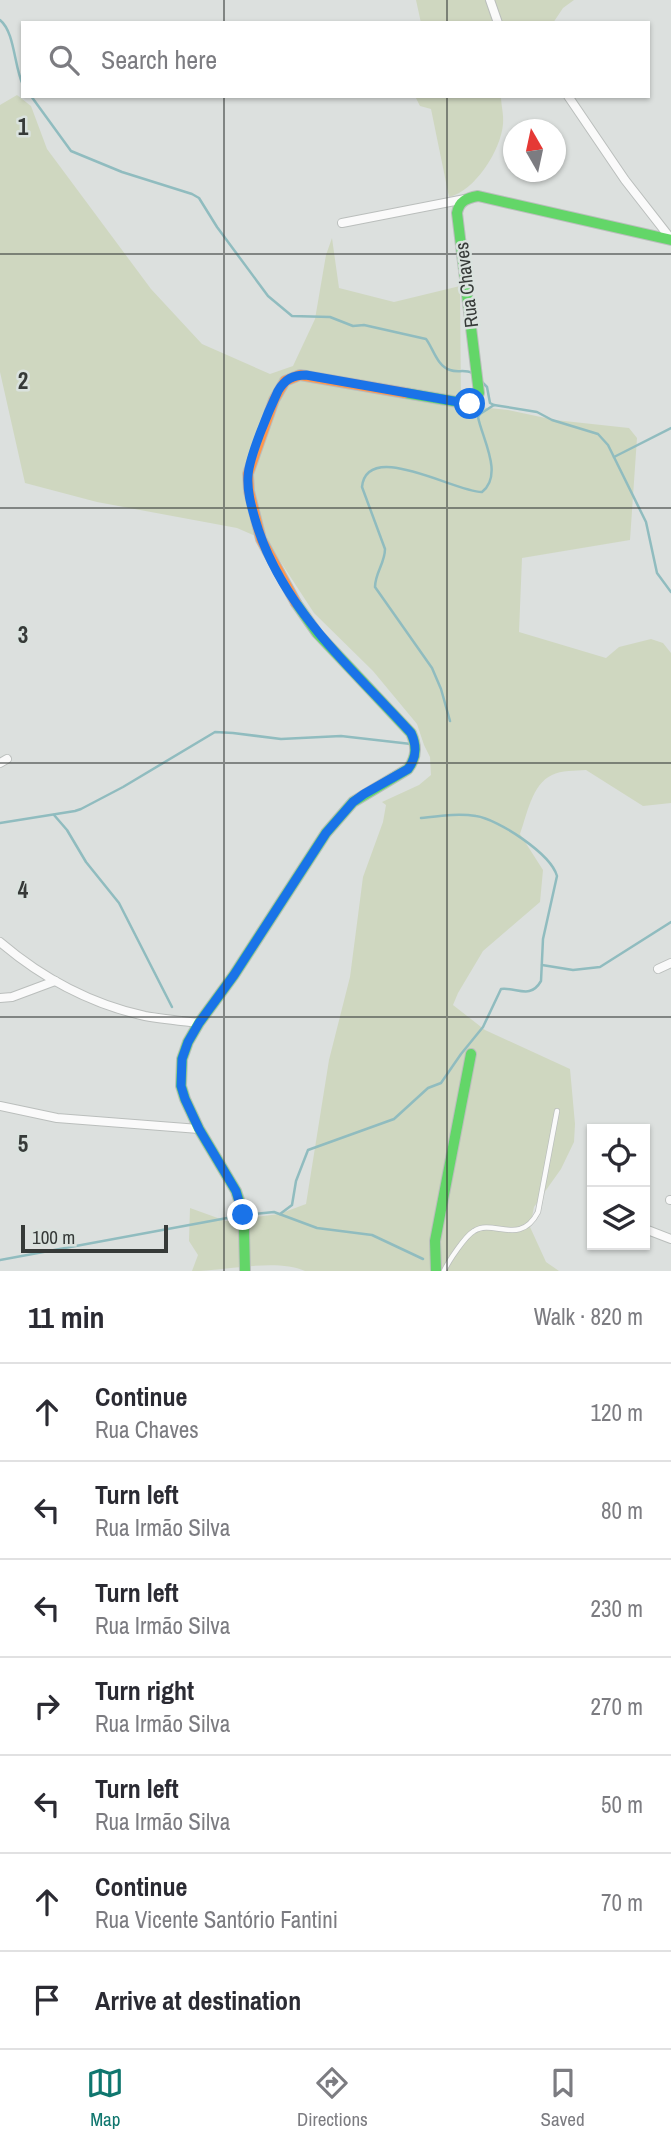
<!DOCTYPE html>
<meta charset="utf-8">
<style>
:root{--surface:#fff;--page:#f2f2f3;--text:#2b2b33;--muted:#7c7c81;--line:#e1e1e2;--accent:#0f766e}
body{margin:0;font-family:"Archivo Narrow",sans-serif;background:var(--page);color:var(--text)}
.controls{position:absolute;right:21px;bottom:21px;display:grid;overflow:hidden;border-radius:0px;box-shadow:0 2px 5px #0004}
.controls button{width:63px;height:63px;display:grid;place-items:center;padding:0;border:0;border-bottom:2px solid var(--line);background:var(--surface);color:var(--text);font:35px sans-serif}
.compass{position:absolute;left:503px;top:119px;width:63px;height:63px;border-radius:50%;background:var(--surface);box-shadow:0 2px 5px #0004;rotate:351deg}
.scale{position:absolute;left:21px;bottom:18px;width:147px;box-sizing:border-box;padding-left:7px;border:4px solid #363a38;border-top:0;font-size:19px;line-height:24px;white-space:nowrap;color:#363a38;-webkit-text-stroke:5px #dae2de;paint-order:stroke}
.stop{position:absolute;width:21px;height:21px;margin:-16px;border:5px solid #1a73e8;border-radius:50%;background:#fff}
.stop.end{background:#1a73e8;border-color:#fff;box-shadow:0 2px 7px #0008}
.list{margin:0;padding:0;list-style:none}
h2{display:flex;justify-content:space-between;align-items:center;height:91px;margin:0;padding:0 28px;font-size:30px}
h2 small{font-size:23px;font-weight:400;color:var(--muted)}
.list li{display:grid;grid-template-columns:46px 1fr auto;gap:21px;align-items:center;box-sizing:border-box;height:98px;padding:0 28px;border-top:2px solid var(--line)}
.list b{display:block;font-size:26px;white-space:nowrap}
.list p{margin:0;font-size:23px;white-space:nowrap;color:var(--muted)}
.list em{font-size:23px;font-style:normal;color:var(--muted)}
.icon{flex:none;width:38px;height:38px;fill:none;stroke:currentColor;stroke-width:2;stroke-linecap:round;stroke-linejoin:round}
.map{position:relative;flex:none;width:671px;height:1271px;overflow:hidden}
.search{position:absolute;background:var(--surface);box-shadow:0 2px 5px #0004;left:21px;right:21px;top:21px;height:77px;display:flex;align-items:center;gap:18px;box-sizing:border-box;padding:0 24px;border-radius:0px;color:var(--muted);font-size:26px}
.sheet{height:777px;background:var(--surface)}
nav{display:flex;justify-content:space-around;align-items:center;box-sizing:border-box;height:98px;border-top:2px solid var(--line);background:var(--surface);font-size:19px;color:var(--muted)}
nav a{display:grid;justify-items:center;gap:4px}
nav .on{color:var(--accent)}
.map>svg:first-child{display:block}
.green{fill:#cfd7c0}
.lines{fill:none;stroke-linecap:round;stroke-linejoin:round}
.stream{stroke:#90bcbf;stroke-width:2.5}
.lane-casing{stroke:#babebc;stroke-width:6}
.street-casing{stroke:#babebc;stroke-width:10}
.fast-casing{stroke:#babebc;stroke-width:12}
.slow-casing{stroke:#babebc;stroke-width:12}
.lane{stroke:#fafafa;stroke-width:4.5}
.street{stroke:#fafafa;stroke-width:8}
.fast{stroke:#63d668;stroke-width:10}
.slow{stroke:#ff974d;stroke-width:10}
.route{stroke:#1a73e8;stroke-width:9}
.grid{fill:none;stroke:#363a38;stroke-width:2;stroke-opacity:0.55}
.labels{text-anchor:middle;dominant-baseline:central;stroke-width:5;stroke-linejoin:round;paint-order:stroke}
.street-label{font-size:19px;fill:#363a38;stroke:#dae2de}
.grid-label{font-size:23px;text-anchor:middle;font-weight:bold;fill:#363a38;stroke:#dae2de;stroke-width:5;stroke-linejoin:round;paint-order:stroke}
</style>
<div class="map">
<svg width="671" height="1271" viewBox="0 0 671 1271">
<rect width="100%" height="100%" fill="#dce0de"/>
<g class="green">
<path d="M416,0H574L563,8L553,23H421Z"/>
<path d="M17,95L31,106L47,149L151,289L202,344L270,374L293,366L315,319L326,255L332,238L339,288L394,302L460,286L461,405L508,410L555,420L629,428L637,438L630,540L522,558L519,632L606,658L619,647L651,639L663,643L671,653V803L643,806L586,770C576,771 561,770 552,775C532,784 527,815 520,834L543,870L540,902L483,951L458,993L453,1005L485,1030L570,1069L575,1124L574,1142L561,1169L534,1207L530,1227L546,1262L559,1271H305C276,1258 225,1271 192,1271L198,1255L189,1241L190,1208L226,1221L279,1214L306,1204L329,1060L350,977L363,877L383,822L386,805L382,802L419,785L431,775L430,757L424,745L417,724L373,671L314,613L267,541L237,528L97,502L25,483L0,372V105Z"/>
<path d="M415,96H501C501,105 504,115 503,124C501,150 475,191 449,197L431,109L420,106Z"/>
</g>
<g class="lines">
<g class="stream">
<path d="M0,20C15,32 14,67 23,85"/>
<path d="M31,96L71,151L122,172L192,194L199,198L217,227L268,296L292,316L330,317L353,326L364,325L426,339C433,348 437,366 450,370C457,373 465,369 472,373"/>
<path d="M482,382L487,387L490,403L494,405"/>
<path d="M614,457L671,428"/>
<path d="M450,721L441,689L432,668L375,587C375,573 385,563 385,549L362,487C367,439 457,493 482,492C504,475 482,438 478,417L480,414L494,405L537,412L552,420L598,434L608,445L646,522L657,573L671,592"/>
<path d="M54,815L67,830L86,862L119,903L172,1007"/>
<path d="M0,823L75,811L81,809L123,787L215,732L233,733L281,739L341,736L411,744"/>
<path d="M542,965L573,970L600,967L671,922"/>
<path d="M280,1214L292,1205L296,1181L308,1150L394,1119L428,1088L441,1083L461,1054L483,1027L501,989C517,987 530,1000 541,981L543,939L557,876C551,854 498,819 476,816C458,813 439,816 421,818"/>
<path d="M244,1215L274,1212L317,1228L372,1235L423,1259"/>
<path d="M0,1260L238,1216"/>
</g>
<defs>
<path id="lane" d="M444,1271C448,1262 465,1236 474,1231C493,1218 520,1247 538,1212L557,1111"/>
<g id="street">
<path d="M490,0L498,23"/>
<path d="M568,96L625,180L671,239"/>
<path d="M342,223L465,199"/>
<path d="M0,763L7,759"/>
<path d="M0,942C41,977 91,1004 145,1016C162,1019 181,1021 199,1023"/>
<path d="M658,969L671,963"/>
<path d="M0,998L12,997L55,981"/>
<path d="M0,1106L57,1118L199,1129"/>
<path d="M670,1200H671"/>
<path d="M645,1229L671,1239"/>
</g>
<g id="fast">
<path d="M405,393L470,404L474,403L479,393L457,213C459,201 467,198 478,196L671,240"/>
<path d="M245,1271L244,1230L240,1203L236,1191L199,1129L185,1099L181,1086L182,1059L188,1042L199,1023L234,975L326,833L353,802L408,769C417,757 417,746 411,733L317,633L296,603"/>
<path d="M436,1271L435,1241L471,1054"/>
</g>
<path id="slow" d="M296,603L261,539L249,491L248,474L274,400L285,381L300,375L405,393"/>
</defs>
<use href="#lane" class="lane-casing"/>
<use href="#street" class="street-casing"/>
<use href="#fast" class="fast-casing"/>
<use href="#slow" class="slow-casing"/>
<use href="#lane" class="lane"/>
<use href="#street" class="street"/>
<use href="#fast" class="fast"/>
<use href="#slow" class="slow"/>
</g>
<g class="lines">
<path class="route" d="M243,1215L236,1191L199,1129L185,1099L181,1086L182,1059L188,1042L199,1023L234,975L326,833L353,802L364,794L408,769C417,757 417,746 411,733C351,667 280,607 255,519C251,505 247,491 248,476C249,457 269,410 278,391C285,379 293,375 306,375L470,404"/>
</g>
<path class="grid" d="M224,0V23M447,0V23M224,96V1271M447,96V1271M0,254H671M0,508H671M0,763H671M0,1017H671"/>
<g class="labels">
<g class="street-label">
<text transform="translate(466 285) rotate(-97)">Rua Chaves</text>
</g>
</g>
<g class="grid-label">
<text x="23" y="135">1</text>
<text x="23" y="389">2</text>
<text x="23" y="643">3</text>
<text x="23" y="898">4</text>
<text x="23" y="1152">5</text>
</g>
</svg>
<div class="controls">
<button><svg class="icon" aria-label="locate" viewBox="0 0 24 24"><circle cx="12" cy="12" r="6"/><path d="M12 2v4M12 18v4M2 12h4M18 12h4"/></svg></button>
<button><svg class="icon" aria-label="layers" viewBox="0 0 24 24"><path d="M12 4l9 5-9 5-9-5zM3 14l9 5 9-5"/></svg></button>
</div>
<svg class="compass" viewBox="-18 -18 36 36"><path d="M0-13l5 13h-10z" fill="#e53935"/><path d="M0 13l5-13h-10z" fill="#7c7c81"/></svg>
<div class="scale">100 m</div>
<div class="stop" style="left:470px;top:404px"></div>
<div class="stop end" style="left:243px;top:1215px"></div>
<div class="search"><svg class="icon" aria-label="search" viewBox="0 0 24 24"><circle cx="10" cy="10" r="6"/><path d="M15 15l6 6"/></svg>Search here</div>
</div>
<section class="sheet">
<h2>11 min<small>Walk · 820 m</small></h2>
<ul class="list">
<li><svg class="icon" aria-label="ahead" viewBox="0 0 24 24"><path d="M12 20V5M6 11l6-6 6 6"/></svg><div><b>Continue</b><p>Rua Chaves</p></div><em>120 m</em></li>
<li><svg class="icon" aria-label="left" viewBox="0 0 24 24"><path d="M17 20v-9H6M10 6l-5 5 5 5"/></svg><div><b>Turn left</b><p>Rua Irmão Silva</p></div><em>80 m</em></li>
<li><svg class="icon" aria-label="left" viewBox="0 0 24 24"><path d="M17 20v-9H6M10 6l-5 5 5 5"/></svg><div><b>Turn left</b><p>Rua Irmão Silva</p></div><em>230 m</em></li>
<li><svg class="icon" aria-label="right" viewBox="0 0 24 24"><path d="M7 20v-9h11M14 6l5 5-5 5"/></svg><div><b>Turn right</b><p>Rua Irmão Silva</p></div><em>270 m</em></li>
<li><svg class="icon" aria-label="left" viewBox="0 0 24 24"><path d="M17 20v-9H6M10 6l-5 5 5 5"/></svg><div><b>Turn left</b><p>Rua Irmão Silva</p></div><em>50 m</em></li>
<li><svg class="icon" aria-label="ahead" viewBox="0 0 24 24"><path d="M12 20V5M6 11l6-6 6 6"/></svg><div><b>Continue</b><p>Rua Vicente Santório Fantini</p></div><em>70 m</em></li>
<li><svg class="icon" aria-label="arrive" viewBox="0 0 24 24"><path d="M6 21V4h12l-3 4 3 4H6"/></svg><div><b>Arrive at destination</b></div></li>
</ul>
</section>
<nav>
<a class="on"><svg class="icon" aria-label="map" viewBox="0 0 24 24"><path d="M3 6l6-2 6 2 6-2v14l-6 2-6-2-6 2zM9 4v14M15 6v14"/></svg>Map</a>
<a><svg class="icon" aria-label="directions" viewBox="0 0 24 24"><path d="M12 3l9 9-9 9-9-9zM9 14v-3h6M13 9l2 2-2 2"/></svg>Directions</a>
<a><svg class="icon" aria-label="saved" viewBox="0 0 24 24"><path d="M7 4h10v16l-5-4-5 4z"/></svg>Saved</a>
</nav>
